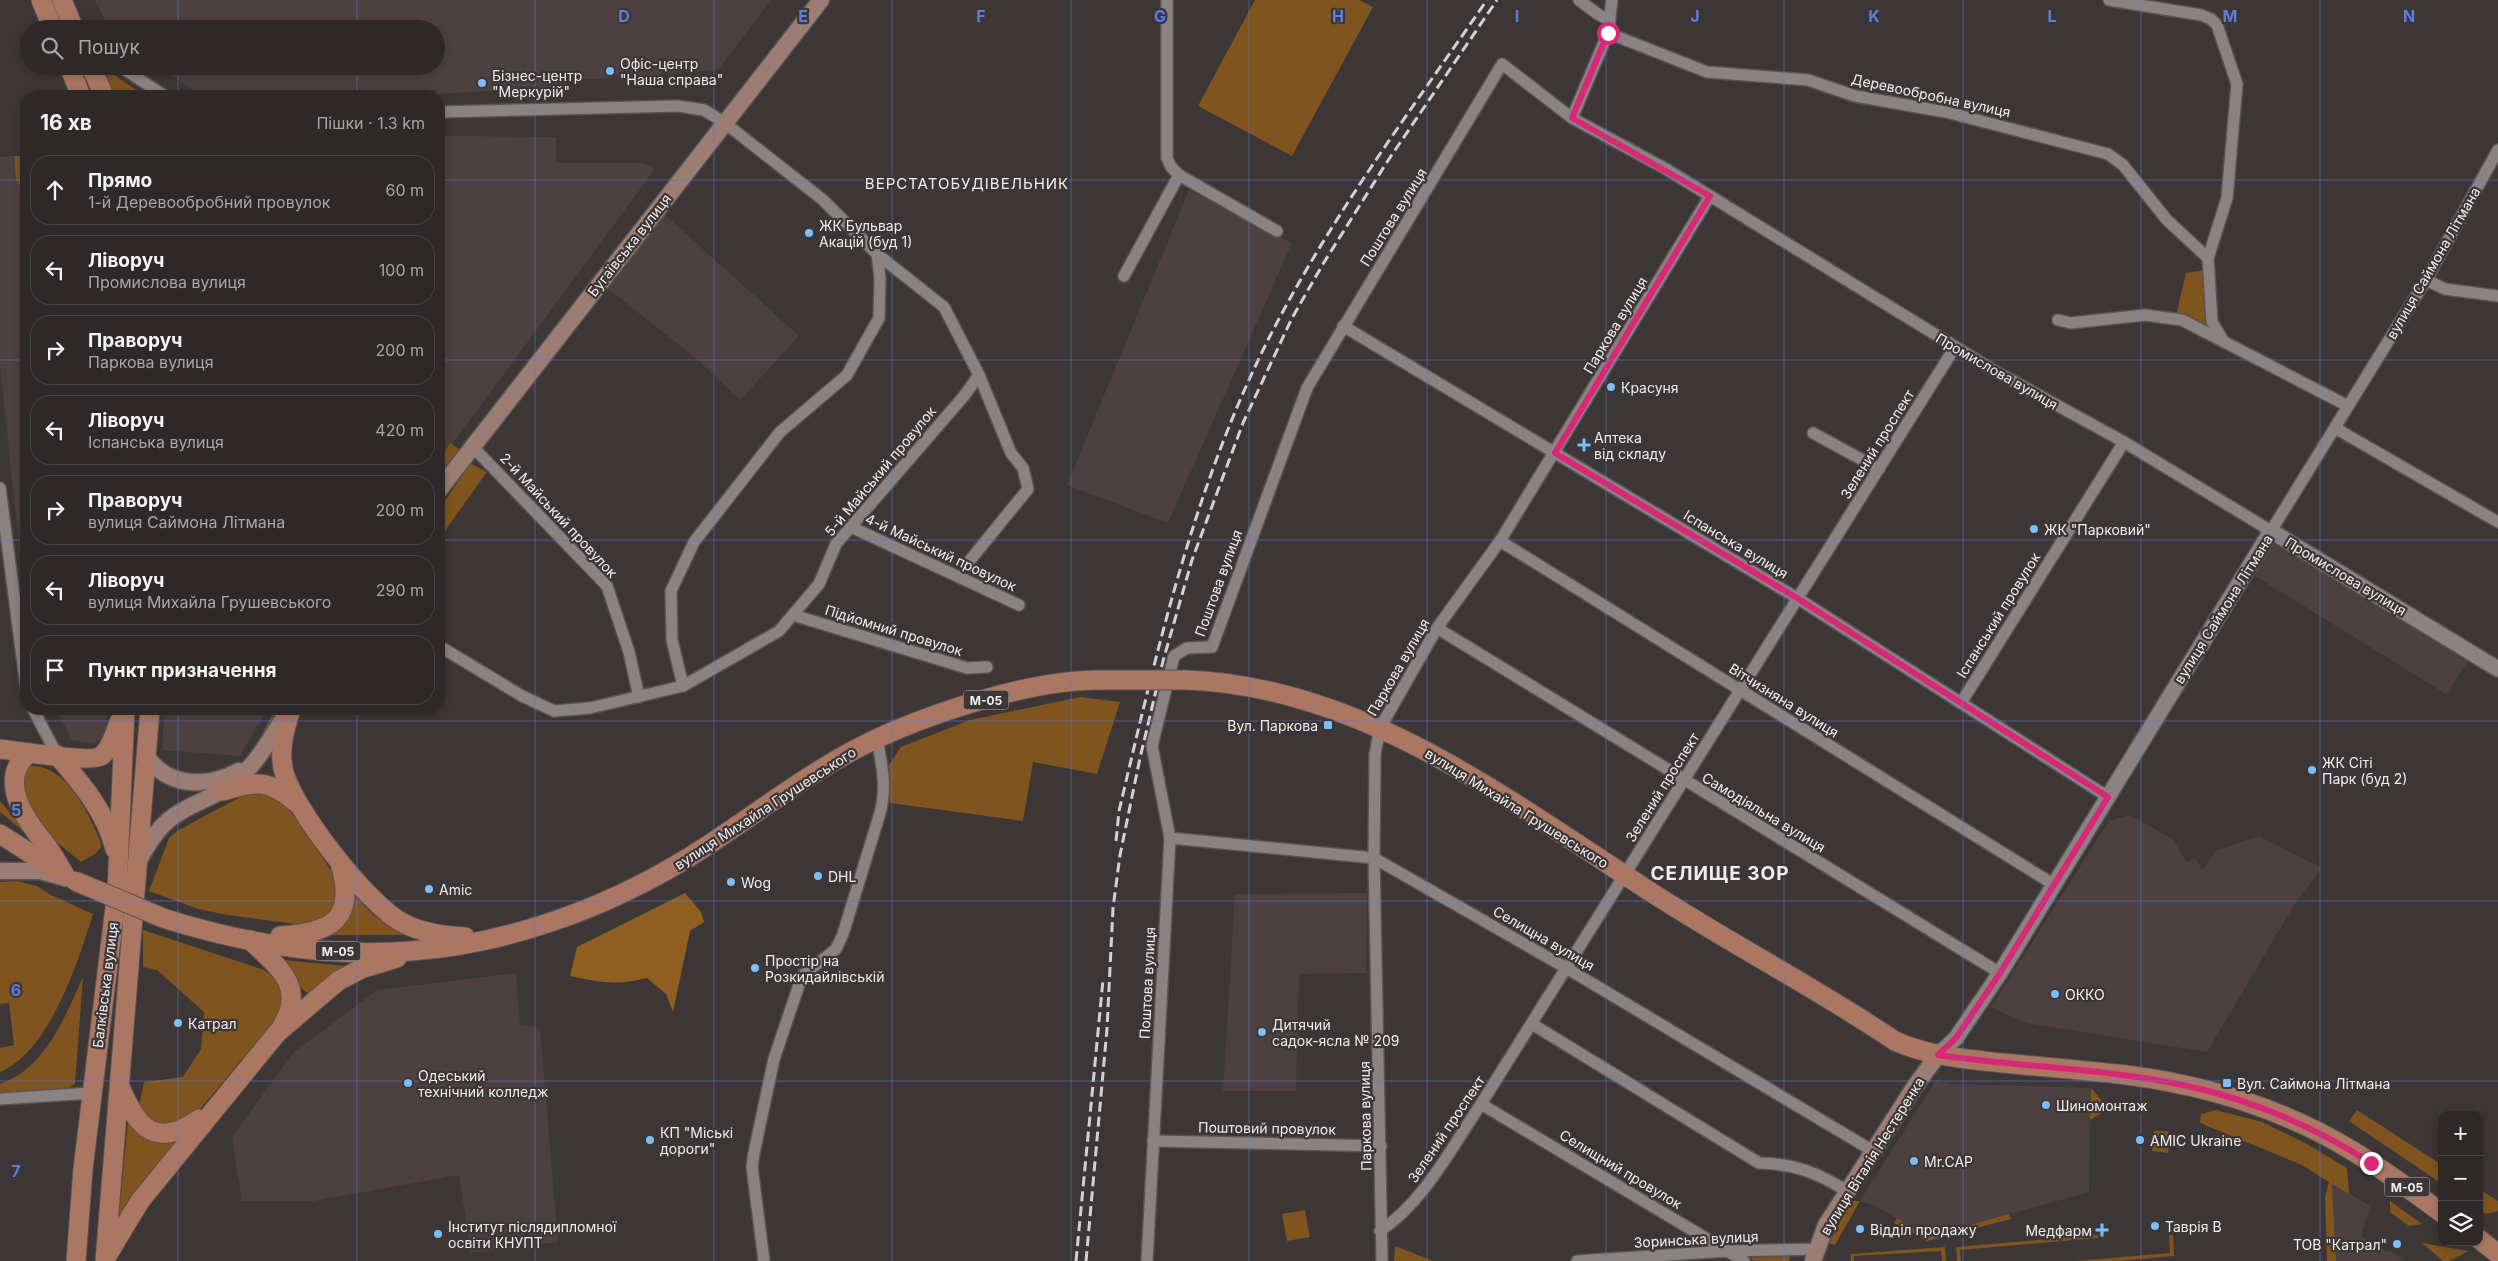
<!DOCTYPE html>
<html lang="uk">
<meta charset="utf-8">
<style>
:root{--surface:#2e2828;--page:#363030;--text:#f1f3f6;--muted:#a7a6a8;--line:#494445}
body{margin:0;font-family:Inter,sans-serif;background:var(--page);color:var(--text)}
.controls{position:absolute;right:15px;bottom:15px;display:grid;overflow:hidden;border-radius:10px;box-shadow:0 2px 8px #0003}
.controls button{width:45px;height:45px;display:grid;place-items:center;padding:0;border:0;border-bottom:1px solid var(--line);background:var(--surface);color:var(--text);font:25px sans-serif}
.stop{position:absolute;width:15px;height:15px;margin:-11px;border:4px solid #db2777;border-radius:50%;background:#fff}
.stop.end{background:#db2777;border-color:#fff;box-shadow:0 1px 5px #0008}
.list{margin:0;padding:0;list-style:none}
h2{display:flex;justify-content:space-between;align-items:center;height:65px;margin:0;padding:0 20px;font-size:21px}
h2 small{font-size:16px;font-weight:400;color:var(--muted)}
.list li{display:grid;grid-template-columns:32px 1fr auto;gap:15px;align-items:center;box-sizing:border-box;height:70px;margin:0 10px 10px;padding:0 10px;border:1px solid var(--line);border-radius:20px}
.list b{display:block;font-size:19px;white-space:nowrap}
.list p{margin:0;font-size:16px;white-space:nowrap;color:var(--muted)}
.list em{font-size:16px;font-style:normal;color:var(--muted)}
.icon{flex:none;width:28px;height:28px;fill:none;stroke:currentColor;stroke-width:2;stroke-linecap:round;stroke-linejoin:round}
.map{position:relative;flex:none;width:2498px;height:1261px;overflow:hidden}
.search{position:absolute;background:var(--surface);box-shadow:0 2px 8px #0003;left:20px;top:20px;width:425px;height:55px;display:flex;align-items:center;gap:12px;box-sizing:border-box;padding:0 18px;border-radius:28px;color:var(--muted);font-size:19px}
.panel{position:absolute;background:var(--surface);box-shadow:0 2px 8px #0003;left:20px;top:90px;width:425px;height:625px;border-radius:20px}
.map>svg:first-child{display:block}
.built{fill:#4d4041}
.green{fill:#7f541e}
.forest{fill:#8f5f22}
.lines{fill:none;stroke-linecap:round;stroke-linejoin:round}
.minor-casing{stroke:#595353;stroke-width:14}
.tertiary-casing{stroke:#595353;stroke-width:18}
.secondary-casing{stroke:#595353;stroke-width:19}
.primary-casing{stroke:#595353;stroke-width:21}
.minor{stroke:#8b8383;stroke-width:11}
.tertiary{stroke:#8b8383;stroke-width:15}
.secondary{stroke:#9b7d73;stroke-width:16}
.primary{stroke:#ab7763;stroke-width:19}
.rail{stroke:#d5d0d1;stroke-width:3;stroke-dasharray:10 5;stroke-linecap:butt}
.primary-bridge-casing{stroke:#595353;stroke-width:21;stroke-linecap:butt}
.primary-bridge{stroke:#ab7763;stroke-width:19}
.route{stroke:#db2777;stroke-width:6}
.grid{fill:none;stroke:#5d7dde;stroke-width:1;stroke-opacity:0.55}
.poi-dot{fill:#7bbef8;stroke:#3d3636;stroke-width:2}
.labels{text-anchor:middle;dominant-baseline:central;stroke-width:4.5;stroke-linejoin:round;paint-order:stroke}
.shield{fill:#3d3636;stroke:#bbb5b6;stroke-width:1}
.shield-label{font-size:12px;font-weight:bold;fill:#f1eced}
.poi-label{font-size:14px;fill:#f1eced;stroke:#3d3636;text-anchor:start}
.street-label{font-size:14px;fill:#f1eced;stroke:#3d3636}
.neighbourhood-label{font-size:15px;letter-spacing:1px;fill:#f1eced;stroke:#3d3636}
.district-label{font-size:19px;font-weight:bold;letter-spacing:1px;fill:#f1eced;stroke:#3d3636}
.grid-label{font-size:16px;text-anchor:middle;font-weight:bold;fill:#5d7dde;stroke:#3d3636;stroke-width:4.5;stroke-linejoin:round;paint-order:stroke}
</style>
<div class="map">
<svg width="2498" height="1261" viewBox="0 0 2498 1261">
<rect width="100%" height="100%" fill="#3d3636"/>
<g class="built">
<path d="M95,0H771L718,70L565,81V86L437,94V90L310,96H200L161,66H436V29H117L105,20Z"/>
<path d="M439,136L556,137V163H642L655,169L439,462Z"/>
<path d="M14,156L16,180L26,193V611L0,366V157Z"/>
<path d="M1189,190L1292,243L1168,523L1067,485Z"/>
<path d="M663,213L799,336L740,400L698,360L606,287Z"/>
<path d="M2274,535L2469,660L2446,694L2252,574Z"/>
<path d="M56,709H108L105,738L94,744L72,740Z"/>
<path d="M164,709H267L240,756L162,750Z"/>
<path d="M2130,815L2174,840L2186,862L2195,858L2202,870L2216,851L2259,836L2322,868L2296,902L2207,1052L2025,1023L1991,1007L2109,821Z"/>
<path d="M1367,893L1366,973L1299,974L1296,1091H1223L1235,894Z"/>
<path d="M516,973L520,1025L540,1028L558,1242L471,1253L459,1175L313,1201H242L232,1137L294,1052L377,990Z"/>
<path d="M1936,1080L1951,1084L2091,1088L2089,1192L1928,1237L1876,1206L1860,1201Z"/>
<path d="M2332,1183L2370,1206L2361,1236L2387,1252L2391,1251L2404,1261H2336Z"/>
</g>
<g class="green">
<path d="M1255,0H1359L1373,7L1292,156L1198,106Z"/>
<path d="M104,68L145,96H115Z"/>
<path d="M14,156H26V193L16,180Z"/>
<path d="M2203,270L2207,311L2205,324L2176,315L2186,273Z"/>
<path d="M450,443L462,451L439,482V460Z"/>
<path d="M470,463L487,472L439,539V510Z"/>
<path d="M1080,697L1120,702L1097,774L1033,762L1023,821L890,803L889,765L901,747L970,720Z"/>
<path d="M275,709H282L253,752Z"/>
<path d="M26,766C65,762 86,809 100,840L101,847L95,854L81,862L44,832L10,777Z"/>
<path d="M253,790L282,799L335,876L339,896L328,916L303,925L228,915L198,909L149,891L169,838L177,831Z"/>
<path d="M0,801L29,836L0,812Z"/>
<path d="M17,881L37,886L51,895L93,914C78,962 50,1051 0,1072V1048L14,1045L9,1003L0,1004V882Z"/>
<path d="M353,894L374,916L407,935H330Z"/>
<path d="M143,930L264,970C282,982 287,995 279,1015L195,1115L170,1127L148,1120L139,1107L144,1082L183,1077L201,1049L204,1012L157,970L143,967Z"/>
<path d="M281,960L347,966L309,994C298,988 290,971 281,960Z"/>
<path d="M83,977L75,1084L64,1090L0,1094V1084C45,1069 65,1017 83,977Z"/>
<path d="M2091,1088L2109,1109L2090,1120Z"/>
<path d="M2216,1110L2262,1122L2305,1143L2347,1168L2349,1194L2332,1184L2336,1261H2327L2325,1197L2329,1182L2302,1165L2200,1123L2201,1114Z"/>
<path d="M2357,1110L2442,1165V1184L2349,1121Z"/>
<path d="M128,1121L181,1140L121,1216L119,1215Z"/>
<path d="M2154,1131H2167L2171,1135L2168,1153L2152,1151Z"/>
<path d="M2479,1189L2498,1201V1211L2486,1214L2479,1210Z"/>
<path d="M1851,1201H1860L1835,1245L1829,1243Z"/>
<path d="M2390,1201L2422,1224L2409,1226L2390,1212Z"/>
<path d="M1305,1210L1310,1237L1287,1241L1282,1214Z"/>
<path d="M2009,1214L2011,1219L1927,1241L1894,1223L1897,1218L1928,1237Z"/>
<path d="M2098,1235V1238L1960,1250L1961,1261H1957L1956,1247Z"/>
<path d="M2169,1235H2173L2174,1256L2119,1261H2075L2170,1253Z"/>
<path d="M2422,1243L2469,1251L2449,1261H2443Z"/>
<path d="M1395,1246L1433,1261H1394Z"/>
<path d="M1945,1247L1946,1261H1942L1941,1251L1854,1256V1261H1851L1850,1254Z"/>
<path d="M1790,1256L1789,1261H1754L1750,1258Z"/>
</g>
<path class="forest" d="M685,893L701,912L704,922L690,931L673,1012L666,994L647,978C617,986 599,982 570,976L577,947Z"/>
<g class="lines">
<defs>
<g id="minor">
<path d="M1167,0V158L1171,167L1179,175L1277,231"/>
<path d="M1579,0L1599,15L1610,20"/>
<path d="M2109,0L2201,15L2211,19L2217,25L2237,84L2227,198L2208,258L2212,322L2224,342"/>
<path d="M1608,33L1707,72L1808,80L1855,96L1946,112L2108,154L2123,165L2167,220L2208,258"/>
<path d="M119,66L165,96"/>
<path d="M439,112L678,106L704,110L725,123L823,200L877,254L880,278L879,318L847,375L780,432L694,542L671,591L672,640L683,686"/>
<path d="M1572,118L1608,33L1612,0"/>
<path d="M1124,276L1179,175"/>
<path d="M2426,280L2445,289L2498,296"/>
<path d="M2058,320L2071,323L2145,315L2182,320L2348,406"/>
<path d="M1343,326L1797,598L2108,797"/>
<path d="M2335,428L2498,522"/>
<path d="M1813,433L1879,469"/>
<path d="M472,446L607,586L629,652L639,697"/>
<path d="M0,488L26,687"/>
<path d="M851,527L1019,605"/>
<path d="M1500,541L2053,884"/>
<path d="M971,559L1028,489L1023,468L1011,453L979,375"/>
<path d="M793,615L967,668L987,667"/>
<path d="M1437,628L2000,973"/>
<path d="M439,646L522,696L554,711L590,708L683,686L779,631L819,584L836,544L964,396L979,375L944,307L877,254"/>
<path d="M1961,703L2124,442"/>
<path d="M33,709L57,755"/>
<path d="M1170,838L1374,858L1568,969L1873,1151"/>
<path d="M1532,1024L1759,1163C1795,1164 1816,1172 1847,1191"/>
<path d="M0,1099L92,1093"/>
<path d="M1481,1104L1744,1261"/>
<path d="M1153,1141L1381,1146"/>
<path d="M1380,1231C1423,1203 1452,1147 1481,1104L1955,347"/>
<path d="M764,1261L752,1167L754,1153L774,1059L802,976L836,949L843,934L880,813C887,787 882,765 877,739"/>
<path d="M1147,1261L1170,838L1152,746L1174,656L1187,648L1212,647L1307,388L1502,64L1572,118L1666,169L1993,370L2124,442L2271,531L2426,280L2498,150"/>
<path d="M1382,1261L1374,858L1375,754L1380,728L1437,628L1500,541L1710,196"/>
<path d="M1577,1261L1728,1251L1817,1249"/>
</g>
<path id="tertiary" d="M1938,1055L1956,1038L2000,973L2271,531L2498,669"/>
<g id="secondary">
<path d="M439,490L821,0"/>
<path d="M146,756C169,788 206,788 239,771"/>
<path d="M138,862C149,842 161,822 182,811C195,803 210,798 223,790C252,772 269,742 286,714"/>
<path d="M0,871H40L62,877"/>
<path d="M1813,1261L1826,1225L1915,1086L1938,1055"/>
</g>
<g id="primary">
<path d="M41,0L53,29"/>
<path d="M62,0L74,29"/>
<path d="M69,66L81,96"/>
<path d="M91,66L104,96"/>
<path d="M1186,680C1358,686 1501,795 1640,885C1723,940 1812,985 1895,1041C1928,1056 1965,1059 2002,1063C2043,1067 2085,1070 2126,1075C2205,1085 2283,1109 2351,1150C2383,1169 2412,1191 2442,1213"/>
<path d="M291,709C285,729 279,747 283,768C290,806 368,905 403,923C422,933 444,936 465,937"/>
<path d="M0,749C16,751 91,763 101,756C111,749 115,733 119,722"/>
<path d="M29,753C0,776 19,812 43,841C52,852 59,865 66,877"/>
<path d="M57,755C81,783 106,812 115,849"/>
<path d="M223,791C255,781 269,779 295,802"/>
<path d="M0,834L64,875"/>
<path d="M163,918C241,943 329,958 411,951C507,944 604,909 686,859C734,830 779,794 828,765C895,723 1021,680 1099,680"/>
<path d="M280,936C331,933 357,920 340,863"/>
<path d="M250,940C277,966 307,986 282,1026"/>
<path d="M120,1087C138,1129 156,1149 199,1119"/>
<path d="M2479,1239L2498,1254"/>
<path d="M108,1254L140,1201L277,1033L338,981L361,969L397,958"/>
<path d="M76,1261L83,1169L117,891L125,709"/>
<path d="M105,1261L150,709"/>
</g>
</defs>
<use href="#minor" class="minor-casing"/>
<use href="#tertiary" class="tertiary-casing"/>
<use href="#secondary" class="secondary-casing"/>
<use href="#primary" class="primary-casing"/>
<use href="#minor" class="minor"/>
<use href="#tertiary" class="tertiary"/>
<use href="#secondary" class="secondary"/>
<use href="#primary" class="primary"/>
<g class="rail">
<path d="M1116,841L1119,811C1157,650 1194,486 1269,338C1330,218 1411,110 1487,0"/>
<path d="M1076,1261L1103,980"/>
<path d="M1086,1261L1107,1029L1113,908L1120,855L1140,758L1163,661L1192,560L1243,423L1292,318L1323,264L1387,162L1497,0"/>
</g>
<defs>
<g id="primary-bridge">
<path d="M1099,680H1186"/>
<path d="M75,881L163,918"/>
</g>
</defs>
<use href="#primary-bridge" class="primary-bridge-casing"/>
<use href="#primary-bridge" class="primary-bridge"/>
</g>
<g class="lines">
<path class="route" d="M1608,33L1572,118L1710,196L1555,453L1797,598L2108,797L2000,973L1956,1038L1938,1055C2019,1067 2102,1068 2183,1085C2250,1099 2313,1126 2371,1163"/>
</g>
<path class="grid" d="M178,0V29M357,0V29M535,0V1261M714,0V1261M892,0V1261M1071,0V1261M1249,0V1261M1427,0V1261M1606,0V1261M1784,0V1261M1963,0V1261M2141,0V1261M2320,0V1261M178,66V96M357,66V96M0,180H26M439,180H2498M0,360H26M439,360H2498M0,540H26M439,540H2498M178,709V1261M357,709V1261M0,721H2498M0,901H2498M0,1081H2498"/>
<g class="poi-dot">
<circle cx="610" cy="71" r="5"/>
<circle cx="482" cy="83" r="5"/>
<circle cx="809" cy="233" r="5"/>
<circle cx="1611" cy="387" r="5"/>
<path d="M1581.5 437.5h5v5h5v5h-5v5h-5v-5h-5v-5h5z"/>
<circle cx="2034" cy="529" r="5"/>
<rect x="1323" y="720" width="10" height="10" rx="2.5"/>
<circle cx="2312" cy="770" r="5"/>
<circle cx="818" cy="876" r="5"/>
<circle cx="731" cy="882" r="5"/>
<circle cx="429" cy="889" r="5"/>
<circle cx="755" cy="968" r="5"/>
<circle cx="2055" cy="994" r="5"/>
<circle cx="178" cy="1023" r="5"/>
<circle cx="1262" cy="1032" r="5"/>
<circle cx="408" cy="1083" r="5"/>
<rect x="2222" y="1078" width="10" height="10" rx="2.5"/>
<circle cx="2046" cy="1105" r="5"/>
<circle cx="650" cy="1140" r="5"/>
<circle cx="2140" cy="1140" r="5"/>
<circle cx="1914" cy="1161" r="5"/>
<circle cx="2155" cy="1226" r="5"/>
<circle cx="1860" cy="1229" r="5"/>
<path d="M2099.5 1222.5h5v5h5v5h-5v5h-5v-5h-5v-5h5z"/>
<circle cx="438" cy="1234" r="5"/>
<circle cx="2397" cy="1244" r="5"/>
</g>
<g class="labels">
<g class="shield">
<rect x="963.5" y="690.5" width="45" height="19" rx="4"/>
<rect x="315.5" y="941.5" width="45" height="19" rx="4"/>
<rect x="2384.5" y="1177.5" width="45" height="19" rx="4"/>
</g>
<g class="shield-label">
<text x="986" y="700">М-05</text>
<text x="338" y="951">М-05</text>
<text x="2407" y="1187">М-05</text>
</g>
<g class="poi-label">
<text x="620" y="63">Офіс-центр<tspan x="620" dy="16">"Наша справа"</tspan></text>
<text x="492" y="75">Бізнес-центр<tspan x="492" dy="16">"Меркурій"</tspan></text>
<text x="819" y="225">ЖК Бульвар<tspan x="819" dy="16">Акацій (буд 1)</tspan></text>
<text x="1621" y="387">Красуня</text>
<text x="1594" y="437">Аптека<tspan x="1594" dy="16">від складу</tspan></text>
<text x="2044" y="529">ЖК "Парковий"</text>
<text x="1318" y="725" text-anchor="end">Вул. Паркова</text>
<text x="2322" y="762">ЖК Сіті<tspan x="2322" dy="16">Парк (буд 2)</tspan></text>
<text x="828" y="876">DHL</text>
<text x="741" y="882">Wog</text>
<text x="439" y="889">Amic</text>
<text x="765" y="960">Простір на<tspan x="765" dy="16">Розкидайлівській</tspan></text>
<text x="2065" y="994">ОККО</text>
<text x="188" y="1023">Катрал</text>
<text x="1272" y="1024">Дитячий<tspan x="1272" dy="16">садок-ясла № 209</tspan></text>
<text x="418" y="1075">Одеський<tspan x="418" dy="16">технічний колледж</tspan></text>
<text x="2237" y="1083">Вул. Саймона Літмана</text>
<text x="2056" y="1105">Шиномонтаж</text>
<text x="660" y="1132">КП "Міські<tspan x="660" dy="16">дороги"</tspan></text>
<text x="2150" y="1140">AMIC Ukraine</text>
<text x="1924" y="1161">Mr.CAP</text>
<text x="448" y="1226">Інститут післядипломної<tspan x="448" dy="16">освіти КНУПТ</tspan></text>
<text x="2165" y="1226">Таврія В</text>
<text x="1870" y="1229">Відділ продажу</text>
<text x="2092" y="1230" text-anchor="end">Медфарм</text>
<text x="2387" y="1244" text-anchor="end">ТОВ "Катрал"</text>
</g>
<g class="street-label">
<text transform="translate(1931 95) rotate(12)">Деревообробна вулиця</text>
<text transform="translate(1393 217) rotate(-58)">Поштова вулиця</text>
<text transform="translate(629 245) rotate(-52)">Бугаївська вулиця</text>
<text transform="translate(2433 263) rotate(-60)">вулиця Саймона Літмана</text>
<text transform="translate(1615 325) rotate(-59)">Паркова вулиця</text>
<text transform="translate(1997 371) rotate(30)">Промислова вулиця</text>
<text transform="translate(1877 444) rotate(-58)">Зелений проспект</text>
<text transform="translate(880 471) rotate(-50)">5-й Майський провулок</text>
<text transform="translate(559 515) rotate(47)">2-й Майський провулок</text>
<text transform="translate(1736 544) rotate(31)">Іспанська вулиця</text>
<text transform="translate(941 552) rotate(25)">4-й Майський провулок</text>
<text transform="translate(2346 576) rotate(31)">Промислова вулиця</text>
<text transform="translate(1218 583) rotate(-70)">Поштова вулиця</text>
<text transform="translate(2223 609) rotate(-58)">вулиця Саймона Літмана</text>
<text transform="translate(1998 615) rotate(-58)">Іспанський провулок</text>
<text transform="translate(894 630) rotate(17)">Підйомний провулок</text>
<text transform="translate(1398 667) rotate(-60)">Паркова вулиця</text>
<text transform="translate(1784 700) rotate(32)">Вітчизняна вулиця</text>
<text transform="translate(1662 787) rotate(-58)">Зелений проспект</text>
<text transform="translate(765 808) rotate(-33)">вулиця Михайла Грушевського</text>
<text transform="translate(1517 808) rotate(32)">вулиця Михайла Грушевського</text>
<text transform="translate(1764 812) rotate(31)">Самодіяльна вулиця</text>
<text transform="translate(1544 938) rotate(30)">Селищна вулиця</text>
<text transform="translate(1147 983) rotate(-87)">Поштова вулиця</text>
<text transform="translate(105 985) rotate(-83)">Балківська вулиця</text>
<text transform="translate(1365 1116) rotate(-91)">Паркова вулиця</text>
<text transform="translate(1267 1128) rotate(1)">Поштовий провулок</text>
<text transform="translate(1446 1129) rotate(-56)">Зелений проспект</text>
<text transform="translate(1872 1156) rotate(-58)">вулиця Віталія Нестеренка</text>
<text transform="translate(1621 1169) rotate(31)">Селищний провулок</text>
<text transform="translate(1696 1239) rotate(-3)">Зоринська вулиця</text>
</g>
<g class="neighbourhood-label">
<text x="967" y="183">ВЕРСТАТОБУДІВЕЛЬНИК</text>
</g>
<g class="district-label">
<text x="1720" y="873">СЕЛИЩЕ ЗОР</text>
</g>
</g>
<g class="grid-label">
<text x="624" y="22">D</text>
<text x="803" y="22">E</text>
<text x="981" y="22">F</text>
<text x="1160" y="22">G</text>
<text x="1338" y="22">H</text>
<text x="1517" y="22">I</text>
<text x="1695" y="22">J</text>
<text x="1874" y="22">K</text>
<text x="2052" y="22">L</text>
<text x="2230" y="22">M</text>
<text x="2409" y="22">N</text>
<text x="16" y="816">5</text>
<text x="16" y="996">6</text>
<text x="16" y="1177">7</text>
</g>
</svg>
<div class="controls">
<button>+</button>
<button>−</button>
<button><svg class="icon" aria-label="layers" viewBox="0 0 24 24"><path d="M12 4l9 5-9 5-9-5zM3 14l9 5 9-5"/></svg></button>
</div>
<div class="stop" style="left:1608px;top:33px"></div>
<div class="stop end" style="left:2371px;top:1163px"></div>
<div class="search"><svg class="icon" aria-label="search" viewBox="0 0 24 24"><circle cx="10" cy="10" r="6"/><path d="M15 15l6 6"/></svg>Пошук</div>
<section class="panel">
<h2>16 хв<small>Пішки · 1.3 km</small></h2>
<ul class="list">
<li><svg class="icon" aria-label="ahead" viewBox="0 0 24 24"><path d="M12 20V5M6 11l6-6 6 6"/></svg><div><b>Прямо</b><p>1-й Деревообробний провулок</p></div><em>60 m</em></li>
<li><svg class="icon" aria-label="left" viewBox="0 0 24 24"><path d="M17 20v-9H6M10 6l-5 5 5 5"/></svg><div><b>Ліворуч</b><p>Промислова вулиця</p></div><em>100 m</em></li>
<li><svg class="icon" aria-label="right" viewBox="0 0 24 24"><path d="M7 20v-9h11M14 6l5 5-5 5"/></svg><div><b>Праворуч</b><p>Паркова вулиця</p></div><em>200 m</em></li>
<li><svg class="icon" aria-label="left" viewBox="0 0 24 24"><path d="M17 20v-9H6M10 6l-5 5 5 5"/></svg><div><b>Ліворуч</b><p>Іспанська вулиця</p></div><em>420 m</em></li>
<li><svg class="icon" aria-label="right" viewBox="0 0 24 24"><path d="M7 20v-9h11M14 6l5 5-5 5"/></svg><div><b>Праворуч</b><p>вулиця Саймона Літмана</p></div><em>200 m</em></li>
<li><svg class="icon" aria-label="left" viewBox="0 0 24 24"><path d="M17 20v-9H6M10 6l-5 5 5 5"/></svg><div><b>Ліворуч</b><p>вулиця Михайла Грушевського</p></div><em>290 m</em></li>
<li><svg class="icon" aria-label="arrive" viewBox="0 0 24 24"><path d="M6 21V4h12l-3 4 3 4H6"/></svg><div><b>Пункт призначення</b></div></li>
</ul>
</section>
</div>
